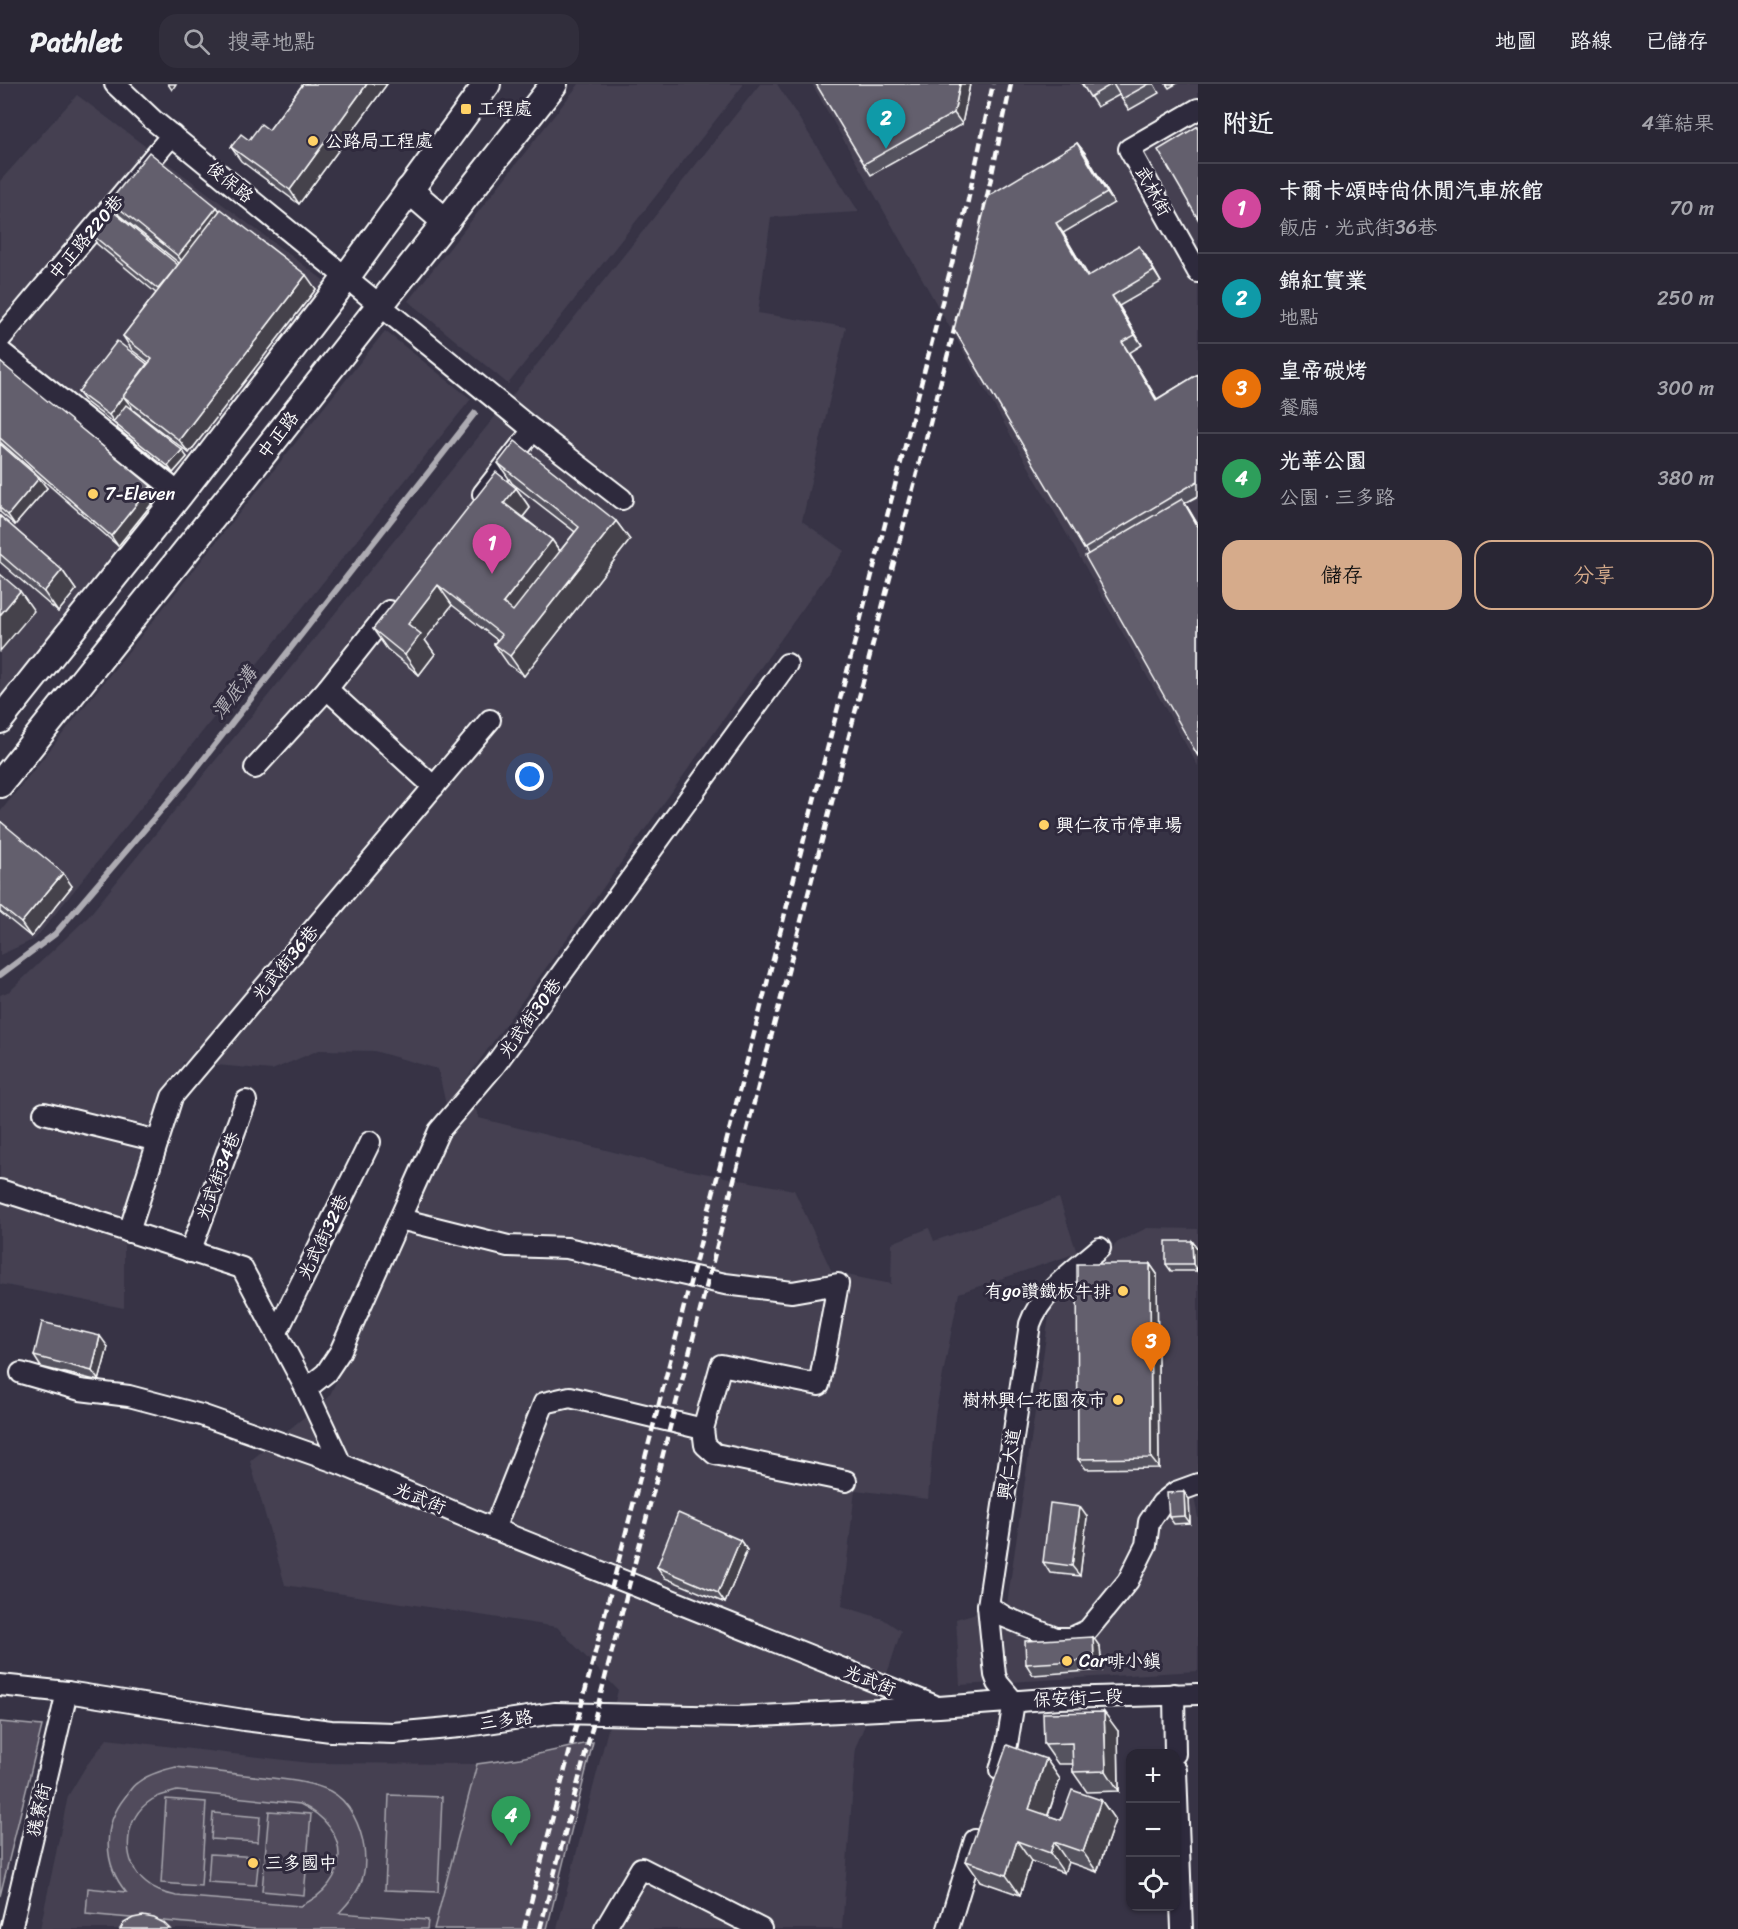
<!DOCTYPE html>
<html lang="zh-TW">
<meta charset="utf-8">
<style>
:root{--surface:#292634;--page:#312e3c;--text:#f1f3f6;--muted:#a5a5ac;--line:#45434f;--accent:#d6ab8b}
body{margin:0;font-family:Sriracha,"LXGW WenKai TC",sans-serif;background:var(--page);color:var(--text)}
.controls{position:absolute;right:18px;bottom:18px;display:grid;overflow:hidden;border-radius:12px;box-shadow:0 2px 4px #0004}
.controls button{width:54px;height:54px;display:grid;place-items:center;padding:0;border:0;border-bottom:2px solid var(--line);background:var(--surface);color:var(--text);font:30px sans-serif}
.you{position:absolute;left:530px;top:693px;width:21px;height:21px;margin:-15px;border:4px solid #fff;border-radius:50%;background:#1a73e8;box-shadow:0 0 0 9px #1a73e833}
.badge{display:grid;place-items:center;width:39px;height:39px;border-radius:50%;background:var(--accent);color:#fff;font-size:20px;font-weight:700}
.pin{position:absolute;translate:-50% -50px;filter:drop-shadow(0 2px 3px #0008)}
.pin::after{content:'';position:absolute;top:32px;width:21px;height:18px;background:inherit;clip-path:polygon(0 0,100% 0,50% 100%)}
.list{margin:0;padding:0;list-style:none}
h2{display:flex;justify-content:space-between;align-items:center;height:78px;margin:0;padding:0 24px;font-size:26px}
h2 small{font-size:20px;font-weight:400;color:var(--muted)}
.list li{display:grid;grid-template-columns:39px 1fr auto;gap:18px;align-items:center;box-sizing:border-box;height:90px;padding:0 24px;border-top:2px solid var(--line)}
.list b{display:block;font-size:22px;white-space:nowrap}
.list p{margin:0;font-size:20px;white-space:nowrap;color:var(--muted)}
.list em{font-size:20px;font-style:normal;color:var(--muted)}
.actions{display:flex;gap:12px;padding:18px 24px}
.actions a{flex:1;padding:14px 0;border:2px solid var(--accent);border-radius:18px;text-align:center;font-size:21px;color:var(--accent)}
.actions .main{background:var(--accent);color:#111}
.icon{flex:none;width:33px;height:33px;fill:none;stroke:currentColor;stroke-width:2;stroke-linecap:round;stroke-linejoin:round}
.map{position:relative;flex:none;width:1198px;height:1845px;overflow:hidden}
header{display:flex;align-items:center;gap:36px;box-sizing:border-box;height:84px;padding:0 30px;background:var(--surface);border-bottom:2px solid var(--line)}
header strong{font-size:28px}
nav{display:flex;gap:33px;margin-inline-start:auto;font-size:21px}
.search{width:420px;height:54px;background:var(--page);display:flex;align-items:center;gap:15px;box-sizing:border-box;padding:0 21px;border-radius:18px;color:var(--muted);font-size:22px}
main{display:flex}
aside{flex:1;background:var(--surface)}
.map>svg:first-child{display:block}
.built{fill:#444051}
.green{fill:#514c5c;stroke:#a8a6ae;stroke-width:1.5;fill-rule:evenodd}
.lines{fill:none;stroke-linecap:round;stroke-linejoin:round}
.stream{stroke:#adabb2;stroke-width:6}
.minor-casing{stroke:#fff;stroke-width:24}
.major-casing{stroke:#fff;stroke-width:30}
.minor{stroke:#2f2a3d;stroke-width:20}
.major{stroke:#2f2a3d;stroke-width:26}
.rail{stroke:#fff;stroke-width:4.5;stroke-dasharray:9 4.5;stroke-linecap:butt}
.wall{fill:#55525e;stroke:#fff;stroke-width:1.5}
.shaded-wall{fill:#45424c;stroke:#fff;stroke-width:1.5}
.building{fill:#635f6d;stroke:#fff;stroke-width:1.5}
.poi-dot{fill:#ffd166;stroke:#2f2a3d;stroke-width:2}
.labels{text-anchor:middle;dominant-baseline:central;stroke-width:6;stroke-linejoin:round;paint-order:stroke}
.poi-label{font-size:18px;fill:#fff;stroke:#2f2a3d;text-anchor:start}
.street-label{font-size:18px;fill:#fff;stroke:#2f2a3d}
.water-label{font-size:20px;font-style:italic;fill:#b4b2b9;stroke:#2f2a3d}
</style>
<header>
<strong>Pathlet</strong>
<div class="search"><svg class="icon" aria-label="search" viewBox="0 0 24 24"><circle cx="10" cy="10" r="6"/><path d="M15 15l6 6"/></svg>搜尋地點</div>
<nav><a>地圖</a><a>路線</a><a>已儲存</a></nav>
</header>
<main>
<div class="map">
<svg width="1198" height="1845" viewBox="0 0 1198 1845">
<rect width="100%" height="100%" fill="#373345"/>
<filter id="ink" filterUnits="userSpaceOnUse"><feTurbulence type="fractalNoise" baseFrequency=".0167" numOctaves="2"/><feDisplacementMap in="SourceGraphic" scale="12" xChannelSelector="R" yChannelSelector="G"/><feConvolveMatrix kernelMatrix="1 2 1 2 8 2 1 2 1" color-interpolation-filters="sRGB"/></filter>
<g filter="url(#ink)">
<g class="built">
<path d="M579,0H744L508,300L408,217Z"/>
<path d="M760,0H777L859,128L771,133L758,229L846,243L802,437L844,467L465,997L479,1034L677,1084L794,1106L832,1188L891,1200L892,1159L929,1144L934,1157L1059,1114L1077,1169L959,1209L935,1331L928,1415L855,1406L842,1522L883,1535L901,1547L889,1584L856,1662L842,1845H557L618,1606L557,1543L285,1501L250,1377L329,1313L452,1048L438,985L374,967L319,966L272,986L183,978L124,1134V1224L0,1200V911L10,907L88,833L519,303Z"/>
<path d="M812,0H1198V682Z"/>
<path d="M77,11L334,204L0,623V97Z"/>
<path d="M385,247L471,315L35,855L0,871V728Z"/>
<path d="M1147,1144L1198,1145V1406L1193,1408L1198,1433V1587L960,1601L956,1535L1007,1520L1050,1225L1118,1158Z"/>
<path d="M107,1655L310,1679L477,1680L434,1845H40L68,1712L86,1682Z"/>
</g>
<g class="green">
<path d="M0,1638L42,1642L0,1812Z"/>
<path d="M593,1658L547,1845H434L477,1680L520,1674Z"/>
<path d="M176,1683C205,1686 234,1690 263,1693C285,1696 309,1697 330,1707C350,1717 361,1743 364,1764C368,1794 359,1808 339,1829L428,1836L427,1845H254L86,1830L88,1804L126,1808C103,1780 102,1742 125,1713C129,1708 132,1702 137,1699C148,1690 163,1686 176,1683ZM177,1707L300,1720C352,1744 352,1799 300,1822L176,1812C165,1809 155,1807 146,1799C122,1780 123,1739 146,1720C155,1712 166,1710 177,1707Z"/>
<path d="M389,1711L442,1713L438,1808L385,1806Z"/>
<path d="M166,1715L206,1718L201,1802L161,1799Z"/>
<path d="M269,1727L311,1730L304,1811L262,1807Z"/>
<path d="M213,1729L260,1733L258,1758L211,1755Z"/>
<path d="M210,1770L259,1773L256,1801L208,1798Z"/>
</g>
<g class="lines">
<path class="stream" d="M0,891L55,850L192,690L475,329"/>
<defs>
<g id="minor">
<path d="M115,0L153,36L533,346L622,415"/>
<path d="M1198,25L1129,65L1198,188"/>
<path d="M0,255L172,51"/>
<path d="M0,267L180,410"/>
<path d="M483,410L533,346"/>
<path d="M327,605L434,703"/>
<path d="M255,684L327,605L389,527"/>
<path d="M44,1029L158,1057"/>
<path d="M0,1106L242,1184L306,1305L341,1380L494,1445L933,1621"/>
<path d="M400,1135L508,1162L567,1164L725,1200L792,1208L838,1200L819,1301L721,1281L703,1345L705,1361L715,1370L846,1397"/>
<path d="M129,1148L172,1013L490,636"/>
<path d="M190,1168L246,1017"/>
<path d="M277,1248L370,1058"/>
<path d="M21,1289L80,1306L129,1312L201,1331L341,1380"/>
<path d="M306,1305L326,1289L340,1268L439,1047L495,981L787,580"/>
<path d="M494,1445L544,1319L570,1313L703,1345"/>
<path d="M988,1522L1005,1533L1056,1554H1071L1088,1546L1128,1497L1146,1461L1149,1438L1162,1419L1176,1408L1198,1400"/>
<path d="M0,1601L67,1608L244,1636L331,1647L393,1649L460,1643L555,1629L738,1633L939,1623L1060,1614L1198,1610"/>
<path d="M1174,1610L1175,1670"/>
<path d="M1014,1618L998,1599L995,1591L988,1522L1030,1240C1041,1208 1075,1186 1100,1164"/>
<path d="M1000,1686L1007,1660L1014,1618"/>
<path d="M1176,1686L1182,1845"/>
<path d="M11,1845L67,1608"/>
<path d="M605,1845L641,1784L761,1845"/>
<path d="M948,1845L975,1756"/>
</g>
<g id="major">
<path d="M409,106L446,138"/>
<path d="M0,636L180,410L337,206L487,0"/>
<path d="M0,700L241,398L554,0"/>
</g>
</defs>
<use href="#minor" class="minor-casing"/>
<use href="#major" class="major-casing"/>
<use href="#minor" class="minor"/>
<use href="#major" class="major"/>
<g class="rail">
<path d="M981,141L1011,0"/>
<path d="M524,1845L967,121L993,0"/>
<path d="M540,1845L973,173"/>
</g>
</g>
<g class="wall">
<path d="M303,0H387L299,120L241,77L231,63L249,56L269,46Z"/>
<path d="M970,0L962,40L871,91L864,80Z"/>
<path d="M1082,0H1154L1159,9L1129,26L1119,11L1097,23Z"/>
<path d="M1166,0H1176L1169,4Z"/>
<path d="M1077,59L1085,69L1114,119L1063,149L1088,192L1146,172L1161,198L1119,222L1142,261L1129,269L1157,315L1198,290V412L1185,419L1198,441V672L1088,470L954,245Z"/>
<path d="M110,117L217,123L220,127L316,205L189,369L133,326L131,322L130,324L187,373L173,389L118,345L116,341L86,318L78,308L148,280L149,279L132,266L123,252L156,209L97,160L90,149L178,181L179,179L119,131Z"/>
<path d="M0,278L158,412L118,462L0,358Z"/>
<path d="M0,360L47,404L15,441L0,428Z"/>
<path d="M498,379L616,437L630,456L524,592L508,580L494,560L497,556L452,521L425,556L435,570L419,591L387,565L373,545L516,404L530,424L523,433L552,456L560,467L575,448L512,399Z"/>
<path d="M0,432L62,486L76,506L58,528L0,478Z"/>
<path d="M0,737L72,802L31,853L0,828Z"/>
<path d="M1192,1157L1197,1164V1187H1171L1166,1180Z"/>
<path d="M1150,1180L1157,1190L1159,1384L1086,1385L1078,1375Z"/>
<path d="M108,1263L99,1297L41,1283L34,1272Z"/>
<path d="M1189,1415L1190,1439L1174,1440L1169,1433Z"/>
<path d="M1087,1433L1080,1492L1050,1489L1043,1478Z"/>
<path d="M740,1456L747,1466L725,1519L665,1494L657,1483Z"/>
<path d="M1100,1563L1102,1586L1033,1591L1026,1580Z"/>
<path d="M1118,1647L1119,1707L1087,1708L1073,1688V1680H1058L1044,1660Z"/>
<path d="M1046,1675L1060,1695L1048,1732L1061,1736L1101,1716L1115,1736L1097,1788L1068,1778L1064,1789L1031,1777L1020,1811L980,1797L966,1777Z"/>
</g>
<g class="shaded-wall">
<path d="M168,0H176L172,6Z"/>
<path d="M367,0H387L299,120L290,106Z"/>
<path d="M960,0H970L962,40L954,29Z"/>
<path d="M1077,59L1085,69L1114,119L1107,109Z"/>
<path d="M217,123L227,137L188,186L178,172Z"/>
<path d="M1056,139L1063,149L1095,203L1087,193Z"/>
<path d="M1139,162L1146,172L1161,198L1154,187Z"/>
<path d="M306,191L316,205L189,369L179,356Z"/>
<path d="M1112,212L1119,222L1142,261L1135,251Z"/>
<path d="M1122,258L1129,269L1163,326L1156,316Z"/>
<path d="M123,312L131,322L117,341L114,338L109,331Z"/>
<path d="M182,366L187,373L173,389L168,382Z"/>
<path d="M39,394L47,404L15,441L8,431Z"/>
<path d="M151,402L158,412L118,462L111,452Z"/>
<path d="M516,404L530,424L518,439L504,419Z"/>
<path d="M1182,415L1189,426L1198,441V443Z"/>
<path d="M616,437L630,456L524,592L510,572Z"/>
<path d="M552,456L566,476L517,539L503,519Z"/>
<path d="M62,486L76,506L58,528L44,508Z"/>
<path d="M438,501L452,521L425,556L435,570L419,591L405,571L408,540Z"/>
<path d="M20,507L34,527L0,567V531Z"/>
<path d="M63,789L72,802L31,853L21,839Z"/>
<path d="M1192,1157L1197,1164V1187L1193,1180Z"/>
<path d="M1150,1180L1157,1190L1159,1384L1151,1374Z"/>
<path d="M100,1252L108,1263L99,1297L92,1287Z"/>
<path d="M1184,1408L1189,1415L1190,1439L1185,1432Z"/>
<path d="M1080,1423L1087,1433L1080,1492L1072,1482Z"/>
<path d="M740,1456L747,1466L725,1519L718,1509Z"/>
<path d="M1093,1553L1100,1563L1102,1586L1094,1576Z"/>
<path d="M1104,1628L1118,1647L1119,1707L1106,1687Z"/>
<path d="M1046,1675L1060,1695L1043,1745L1029,1725Z"/>
<path d="M1101,1716L1115,1736L1097,1788L1083,1768Z"/>
<path d="M1017,1757L1031,1777L1020,1811L1006,1791Z"/>
<path d="M1054,1758L1068,1778L1064,1789L1050,1769Z"/>
</g>
<g class="building">
<path d="M303,0H367L290,106L231,63L241,50L249,56L261,40L269,46Z"/>
<path d="M816,0H960L954,29L864,80Z"/>
<path d="M1082,0H1112L1090,13Z"/>
<path d="M1113,0H1149L1122,15Z"/>
<path d="M1198,42V135L1158,66Z"/>
<path d="M1077,59L1107,109L1056,139L1087,193L1139,162L1154,187L1112,212L1135,251L1122,258L1156,316L1198,290V397L1084,465L954,245L988,112Z"/>
<path d="M149,68L217,123L178,172L110,117Z"/>
<path d="M110,125L178,181L158,205L90,149Z"/>
<path d="M221,125L306,191L179,356L123,312L152,275L123,252Z"/>
<path d="M117,257L147,280L109,331L78,308Z"/>
<path d="M0,278L151,402L111,452L0,354Z"/>
<path d="M126,321L182,366L168,382L113,338Z"/>
<path d="M515,357L616,437L510,572L494,560L502,551L438,501L408,540L421,550L405,571L373,545L496,388L516,404L504,419L552,456L503,519L513,527L579,443L498,379Z"/>
<path d="M0,360L39,394L8,431L0,424Z"/>
<path d="M1182,415L1198,443V672L1085,472Z"/>
<path d="M0,432L62,486L44,508L0,470Z"/>
<path d="M0,490L20,507L0,531Z"/>
<path d="M0,737L63,789L21,839L0,822Z"/>
<path d="M1166,1157H1192L1193,1180H1166Z"/>
<path d="M1077,1180H1150L1151,1374L1078,1375Z"/>
<path d="M42,1238L100,1252L92,1287L34,1272Z"/>
<path d="M1184,1408L1185,1432L1169,1433L1167,1409Z"/>
<path d="M1050,1419L1080,1423L1072,1482L1043,1478Z"/>
<path d="M678,1429L740,1456L718,1509L657,1483Z"/>
<path d="M1093,1553L1094,1576L1026,1580L1025,1557Z"/>
<path d="M1104,1628L1106,1687L1073,1688L1072,1659L1044,1660L1043,1629Z"/>
<path d="M1007,1661L1046,1675L1029,1725L1061,1736L1072,1706L1101,1716L1083,1768L1054,1758L1050,1769L1017,1757L1006,1791L966,1777Z"/>
<path d="M143,1832L154,1834L164,1839L170,1845H120L124,1839L133,1834Z"/>
</g>
</g>
<g class="poi-dot">
<rect x="460" y="19" width="12" height="12" rx="3"/>
<circle cx="313" cy="57" r="6"/>
<circle cx="93" cy="410" r="6"/>
<circle cx="1044" cy="741" r="6"/>
<circle cx="1123" cy="1207" r="6"/>
<circle cx="1118" cy="1316" r="6"/>
<circle cx="1067" cy="1577" r="6"/>
<circle cx="253" cy="1779" r="6"/>
</g>
<g class="labels">
<g class="poi-label">
<text x="478" y="25">工程處</text>
<text x="325" y="57">公路局工程處</text>
<text x="105" y="410">7-Eleven</text>
<text x="1056" y="741">興仁夜市停車場</text>
<text x="1111" y="1207" text-anchor="end">有go讚鐵板牛排</text>
<text x="1106" y="1316" text-anchor="end">樹林興仁花園夜市</text>
<text x="1079" y="1577">Car啡小鎮</text>
<text x="265" y="1779">三多國中</text>
</g>
<g class="street-label">
<text transform="translate(230 98) rotate(39)">俊保路</text>
<text transform="translate(1153 107) rotate(61)">武林街</text>
<text transform="translate(86 153) rotate(-50)">中正路220巷</text>
<text transform="translate(278 351) rotate(-52)">中正路</text>
<text transform="translate(285 879) rotate(-50)">光武街36巷</text>
<text transform="translate(530 934) rotate(-54)">光武街30巷</text>
<text transform="translate(218 1092) rotate(-69)">光武街34巷</text>
<text transform="translate(323 1153) rotate(-64)">光武街32巷</text>
<text transform="translate(1009 1380) rotate(-82)">興仁大道</text>
<text transform="translate(420 1414) rotate(23)">光武街</text>
<text transform="translate(870 1596) rotate(22)">光武街</text>
<text transform="translate(1078 1614) rotate(-3)">保安街二段</text>
<text transform="translate(506 1636) rotate(-8)">三多路</text>
<text transform="translate(39 1726) rotate(-77)">獇寮街</text>
</g>
<g class="water-label">
<text transform="translate(234 609) rotate(-52)">潭底溝</text>
</g>
</g>
</svg>
<div class="controls">
<button>+</button>
<button>−</button>
<button><svg class="icon" aria-label="locate" viewBox="0 0 24 24"><circle cx="12" cy="12" r="6"/><path d="M12 2v4M12 18v4M2 12h4M18 12h4"/></svg></button>
</div>
<div class="you"></div>
<div class="pin badge" style="left:492px;top:490px;background:#d1479c">1</div>
<div class="pin badge" style="left:886px;top:65px;background:#0f9aa8">2</div>
<div class="pin badge" style="left:1151px;top:1288px;background:#e8710a">3</div>
<div class="pin badge" style="left:511px;top:1762px;background:#2e9e5b">4</div>
</div>
<aside>
<h2>附近<small>4筆結果</small></h2>
<ul class="list">
<li><span class="badge" style="background:#d1479c">1</span><div><b>卡爾卡頌時尚休閒汽車旅館</b><p>飯店 · 光武街36巷</p></div><em>70 m</em></li>
<li><span class="badge" style="background:#0f9aa8">2</span><div><b>錦紅實業</b><p>地點</p></div><em>250 m</em></li>
<li><span class="badge" style="background:#e8710a">3</span><div><b>皇帝碳烤</b><p>餐廳</p></div><em>300 m</em></li>
<li><span class="badge" style="background:#2e9e5b">4</span><div><b>光華公園</b><p>公園 · 三多路</p></div><em>380 m</em></li>
</ul>
<div class="actions"><a class="main">儲存</a><a>分享</a></div>
</aside>
</main>
